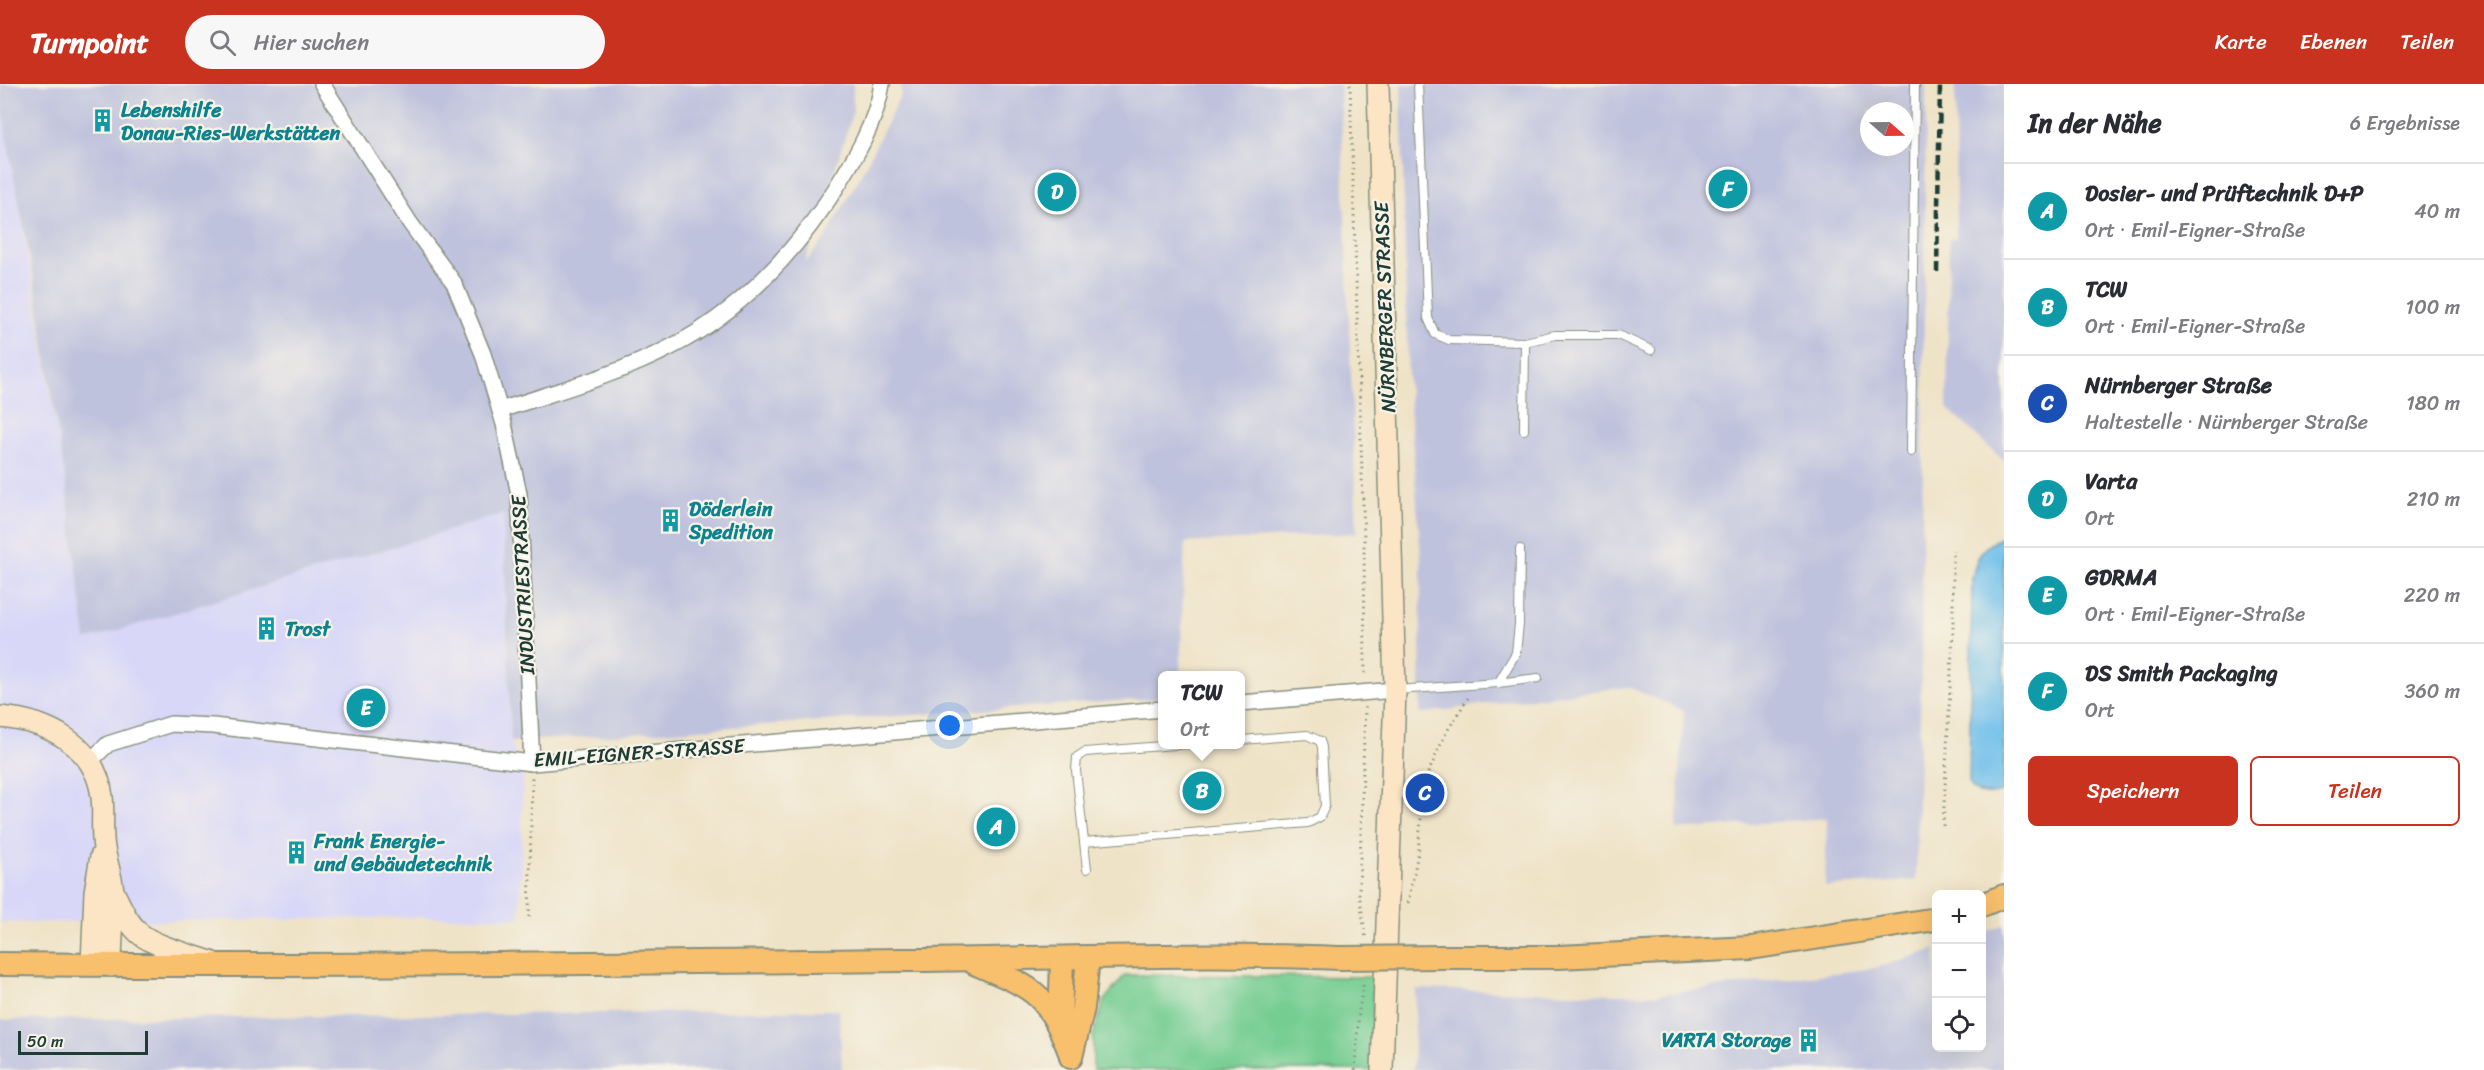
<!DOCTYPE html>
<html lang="de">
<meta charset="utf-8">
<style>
:root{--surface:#fff;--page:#f7f7f7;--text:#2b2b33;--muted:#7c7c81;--line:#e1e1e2;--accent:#c8321e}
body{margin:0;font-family:Sriracha,sans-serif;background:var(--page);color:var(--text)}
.controls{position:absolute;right:18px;bottom:18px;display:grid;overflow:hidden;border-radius:9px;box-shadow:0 6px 24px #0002}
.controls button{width:54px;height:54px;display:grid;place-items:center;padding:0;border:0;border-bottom:2px solid var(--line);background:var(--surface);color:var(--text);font:30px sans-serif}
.compass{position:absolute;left:1860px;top:18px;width:54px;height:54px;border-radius:50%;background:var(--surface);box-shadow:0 6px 24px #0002;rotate:110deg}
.scale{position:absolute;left:18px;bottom:15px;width:130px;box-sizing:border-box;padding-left:6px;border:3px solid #1f3d34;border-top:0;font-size:16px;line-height:21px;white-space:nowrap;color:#1f3d34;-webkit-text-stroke:4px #f7f3e8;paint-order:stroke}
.you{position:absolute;left:950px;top:642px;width:21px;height:21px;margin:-15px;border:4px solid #fff;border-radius:50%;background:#1a73e8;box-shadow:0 0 0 9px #1a73e833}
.badge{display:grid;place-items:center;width:39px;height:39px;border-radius:50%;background:var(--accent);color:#fff;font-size:20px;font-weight:700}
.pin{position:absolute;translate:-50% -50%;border:3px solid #fff;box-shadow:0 2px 6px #0006}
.popup{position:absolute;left:1158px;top:587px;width:87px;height:78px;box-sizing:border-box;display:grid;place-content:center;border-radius:9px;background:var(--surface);filter:drop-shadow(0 2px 4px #0005);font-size:20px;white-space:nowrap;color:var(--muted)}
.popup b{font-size:22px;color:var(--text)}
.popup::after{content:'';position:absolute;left:50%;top:100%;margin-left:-12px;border:12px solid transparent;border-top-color:var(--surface)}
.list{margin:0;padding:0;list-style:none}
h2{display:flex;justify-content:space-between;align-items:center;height:78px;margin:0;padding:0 24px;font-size:26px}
h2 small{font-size:20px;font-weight:400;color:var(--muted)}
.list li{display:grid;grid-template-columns:39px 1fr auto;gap:18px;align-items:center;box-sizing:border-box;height:96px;padding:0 24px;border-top:2px solid var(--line)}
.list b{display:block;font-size:22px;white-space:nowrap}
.list p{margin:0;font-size:20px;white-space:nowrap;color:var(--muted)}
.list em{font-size:20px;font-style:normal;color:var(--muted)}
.actions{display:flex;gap:12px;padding:18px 24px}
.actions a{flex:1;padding:14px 0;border:2px solid var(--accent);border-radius:9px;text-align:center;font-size:21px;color:var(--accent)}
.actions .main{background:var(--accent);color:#fff}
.icon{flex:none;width:33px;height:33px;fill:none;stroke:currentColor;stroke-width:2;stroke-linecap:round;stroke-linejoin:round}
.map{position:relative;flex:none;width:2004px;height:986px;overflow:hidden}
header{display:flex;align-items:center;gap:36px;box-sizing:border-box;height:84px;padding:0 30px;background:var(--accent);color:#fff}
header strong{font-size:28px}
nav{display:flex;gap:33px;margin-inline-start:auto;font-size:21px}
.search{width:420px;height:54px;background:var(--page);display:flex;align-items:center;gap:15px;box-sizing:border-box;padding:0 21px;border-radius:33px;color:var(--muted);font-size:22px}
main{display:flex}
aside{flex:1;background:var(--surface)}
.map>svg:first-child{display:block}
.built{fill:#d8d7f8}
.industrial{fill:#bfc2dd;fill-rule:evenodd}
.green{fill:#76cd92;stroke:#4a8563;stroke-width:1.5}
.water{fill:#70bfeb;stroke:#487e90;stroke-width:1.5}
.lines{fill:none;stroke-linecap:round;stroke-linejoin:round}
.lane-casing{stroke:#87907e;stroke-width:10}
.street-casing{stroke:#87907e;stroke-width:18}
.secondary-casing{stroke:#87907e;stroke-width:24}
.primary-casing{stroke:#87907e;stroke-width:26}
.path{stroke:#87907e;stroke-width:3;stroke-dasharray:1.5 4.5;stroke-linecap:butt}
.lane{stroke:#fff;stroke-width:8}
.street{stroke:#fff;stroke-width:15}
.secondary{stroke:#fce5c4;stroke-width:21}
.primary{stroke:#f8bf6c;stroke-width:22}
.rail{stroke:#1f3d34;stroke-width:4.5;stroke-dasharray:9 4.5;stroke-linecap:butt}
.primary-bridge-casing{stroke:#87907e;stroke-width:26;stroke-linecap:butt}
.primary-bridge{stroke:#f8bf6c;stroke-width:22}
.labels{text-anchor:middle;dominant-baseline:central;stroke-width:4.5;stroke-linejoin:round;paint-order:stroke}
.culture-label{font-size:20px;font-weight:bold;fill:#0d838f;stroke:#f7f3e8;text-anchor:start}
.street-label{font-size:20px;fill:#1f3d34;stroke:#f7f3e8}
</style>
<header>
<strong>Turnpoint</strong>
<div class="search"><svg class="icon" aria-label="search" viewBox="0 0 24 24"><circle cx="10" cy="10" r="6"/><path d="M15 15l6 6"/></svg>Hier suchen</div>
<nav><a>Karte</a><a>Ebenen</a><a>Teilen</a></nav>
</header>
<main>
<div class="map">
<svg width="2004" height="986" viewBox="0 0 2004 986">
<rect width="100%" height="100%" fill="#f7f3e8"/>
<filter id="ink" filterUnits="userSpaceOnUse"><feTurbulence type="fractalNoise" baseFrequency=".0167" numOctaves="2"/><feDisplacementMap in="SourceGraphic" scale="12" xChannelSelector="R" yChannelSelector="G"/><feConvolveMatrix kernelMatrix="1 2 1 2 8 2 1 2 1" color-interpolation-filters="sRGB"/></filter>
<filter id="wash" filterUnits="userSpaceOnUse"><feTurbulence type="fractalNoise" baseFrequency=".008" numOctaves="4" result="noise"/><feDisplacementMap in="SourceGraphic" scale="24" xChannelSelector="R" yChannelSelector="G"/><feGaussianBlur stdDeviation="1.35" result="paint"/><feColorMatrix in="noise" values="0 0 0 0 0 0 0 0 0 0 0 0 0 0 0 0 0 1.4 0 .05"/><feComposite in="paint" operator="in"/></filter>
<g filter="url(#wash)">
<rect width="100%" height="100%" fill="#efe3c7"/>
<path class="built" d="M0,6L66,400L86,556L503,430L511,658L523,689L520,834L455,833L0,839Z"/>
<g class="industrial">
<path d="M0,0H853V28L805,179L826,153L866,81L901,10V0H1340L1357,449L1185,459L1180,591L1163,592V614L511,658L503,430L86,556L66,400L34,196L6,52Z"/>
<path d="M1401,0H1926L1921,598L1916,796L1825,803L1827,734L1676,746L1684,627L1628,603L1486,620L1420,630L1421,476L1408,296ZM1869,27H1905V63H1869Z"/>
<path d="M1955,0H2004V377L1947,324L1949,155L1956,154Z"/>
<path d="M2004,841V986H1413L1416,905L1655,911L1875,884L1936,865V964H1982V850Z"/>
<path d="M839,926L842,986H0V936Z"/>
</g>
<path class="green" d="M1125,891L1373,893L1374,986H1093V952L1105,915Z"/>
<path class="water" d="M2000,454H2004V707C1990,711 1977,714 1969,699L1972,495C1977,472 1979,465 2000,454Z"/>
</g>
<g filter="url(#ink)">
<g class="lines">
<defs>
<g id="lane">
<path d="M1418,0L1428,234L1435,250L1449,256L1525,258L1555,251H1618L1651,266"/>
<path d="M1524,346L1525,258"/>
<path d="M1911,368L1915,0"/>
<path d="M1498,599L1538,594"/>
<path d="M1396,606L1498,599L1516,569L1519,540L1520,465"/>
<path d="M1084,758L1308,739L1320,733L1325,722L1322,663L1320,657L1307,651L1241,656"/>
<path d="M1087,785L1076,686L1077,673L1085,668L1188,660"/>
</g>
<g id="street">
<path d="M322,0L410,139L454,199L483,270L504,340L519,410L532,679"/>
<path d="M500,326C558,307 617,291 671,263C738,229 794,170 834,107C855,74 876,40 882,0"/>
<path d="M1241,619L1395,606"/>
<path d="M90,677L108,660L171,640L213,642L532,679L1163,625"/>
</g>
<g id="secondary">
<path d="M1378,0L1395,606L1382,986"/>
<path d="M0,633C48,637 96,661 102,713C104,730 101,747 104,764C106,778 112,793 113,808C114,832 111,857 111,882"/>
<path d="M114,809C121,823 127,838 139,849C155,863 192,871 213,879"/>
<path d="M92,881L95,808L101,772"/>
</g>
<g id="primary">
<path d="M1982,821L2004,812"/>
<path d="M1442,873H1558L1751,864L1936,835"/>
<path d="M974,879C1035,905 1046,907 1071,971"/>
<path d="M0,880C301,883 601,879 902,876C1047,875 1193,868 1339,874"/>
<path d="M1060,942L1062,875"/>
<path d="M1071,973L1083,924L1088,874"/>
</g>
</defs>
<use href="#lane" class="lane-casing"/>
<use href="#street" class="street-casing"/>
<use href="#secondary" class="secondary-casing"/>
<use href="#primary" class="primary-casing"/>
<g class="path">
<path d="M1350,0L1364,455L1365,592"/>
<path d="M1365,623L1359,809L1366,855"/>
<path d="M1943,742L1953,547V466"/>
<path d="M1408,819L1418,769L1424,698L1446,649L1468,614"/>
<path d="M529,833L532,693"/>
<path d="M1355,986L1359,926L1364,897"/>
</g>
<use href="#lane" class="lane"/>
<use href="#street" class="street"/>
<use href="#secondary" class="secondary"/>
<use href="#primary" class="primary"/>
<path class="rail" d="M1937,188L1940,0"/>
<defs>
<path id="primary-bridge" d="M1339,874L1442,873"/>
</defs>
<use href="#primary-bridge" class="primary-bridge-casing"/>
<use href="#primary-bridge" class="primary-bridge"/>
</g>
</g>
<defs>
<symbol id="building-bare" viewBox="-9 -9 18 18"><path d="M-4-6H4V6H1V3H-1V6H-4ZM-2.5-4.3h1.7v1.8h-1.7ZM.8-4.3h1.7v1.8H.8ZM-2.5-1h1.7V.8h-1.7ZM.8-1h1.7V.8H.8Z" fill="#0f9aa8" stroke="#f7f3e8" stroke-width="2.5" paint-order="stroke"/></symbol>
</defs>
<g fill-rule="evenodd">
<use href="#building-bare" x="86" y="20" width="33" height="33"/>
<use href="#building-bare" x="654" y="420" width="33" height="33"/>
<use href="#building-bare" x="250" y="528" width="33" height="33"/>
<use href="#building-bare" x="280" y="752" width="33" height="33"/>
<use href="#building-bare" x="1792" y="940" width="33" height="33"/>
</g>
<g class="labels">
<g class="culture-label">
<text x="121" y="26">Lebenshilfe<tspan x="121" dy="23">Donau-Ries-Werkstätten</tspan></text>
<text x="689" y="425">Döderlein<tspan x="689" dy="23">Spedition</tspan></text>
<text x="285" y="545">Trost</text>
<text x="314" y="757">Frank Energie-<tspan x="314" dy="23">und Gebäudetechnik</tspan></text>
<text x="1791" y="956" text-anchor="end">VARTA Storage</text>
</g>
<g class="street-label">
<text transform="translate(1385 223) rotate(-92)">NÜRNBERGER STRASSE</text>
<text transform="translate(523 501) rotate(-93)">INDUSTRIESTRASSE</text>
<text transform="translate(639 669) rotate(-4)">EMIL-EIGNER-STRASSE</text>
</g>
</g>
</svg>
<div class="controls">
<button>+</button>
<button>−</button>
<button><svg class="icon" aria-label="locate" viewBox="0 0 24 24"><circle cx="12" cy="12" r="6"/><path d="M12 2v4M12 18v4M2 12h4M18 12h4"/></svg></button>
</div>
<svg class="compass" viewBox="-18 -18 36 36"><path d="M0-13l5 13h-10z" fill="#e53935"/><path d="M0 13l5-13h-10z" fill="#7c7c81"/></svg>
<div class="scale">50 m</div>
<div class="you"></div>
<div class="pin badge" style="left:996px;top:743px;background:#0f9aa8">A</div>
<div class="pin badge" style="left:1202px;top:707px;background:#0f9aa8">B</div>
<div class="popup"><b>TCW</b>Ort</div>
<div class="pin badge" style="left:1425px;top:709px;background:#1a4fb4">C</div>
<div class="pin badge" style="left:1057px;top:108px;background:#0f9aa8">D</div>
<div class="pin badge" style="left:366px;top:624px;background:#0f9aa8">E</div>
<div class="pin badge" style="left:1728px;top:105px;background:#0f9aa8">F</div>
</div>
<aside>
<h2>In der Nähe<small>6 Ergebnisse</small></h2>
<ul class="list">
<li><span class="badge" style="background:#0f9aa8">A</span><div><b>Dosier- und Prüftechnik D+P</b><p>Ort · Emil-Eigner-Straße</p></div><em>40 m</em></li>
<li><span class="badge" style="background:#0f9aa8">B</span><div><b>TCW</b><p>Ort · Emil-Eigner-Straße</p></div><em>100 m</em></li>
<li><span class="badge" style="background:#1a4fb4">C</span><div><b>Nürnberger Straße</b><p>Haltestelle · Nürnberger Straße</p></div><em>180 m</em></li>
<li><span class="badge" style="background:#0f9aa8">D</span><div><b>Varta</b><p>Ort</p></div><em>210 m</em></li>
<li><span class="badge" style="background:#0f9aa8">E</span><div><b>GDRMA</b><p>Ort · Emil-Eigner-Straße</p></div><em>220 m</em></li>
<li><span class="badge" style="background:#0f9aa8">F</span><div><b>DS Smith Packaging</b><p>Ort</p></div><em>360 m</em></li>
</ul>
<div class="actions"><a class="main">Speichern</a><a>Teilen</a></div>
</aside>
</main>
